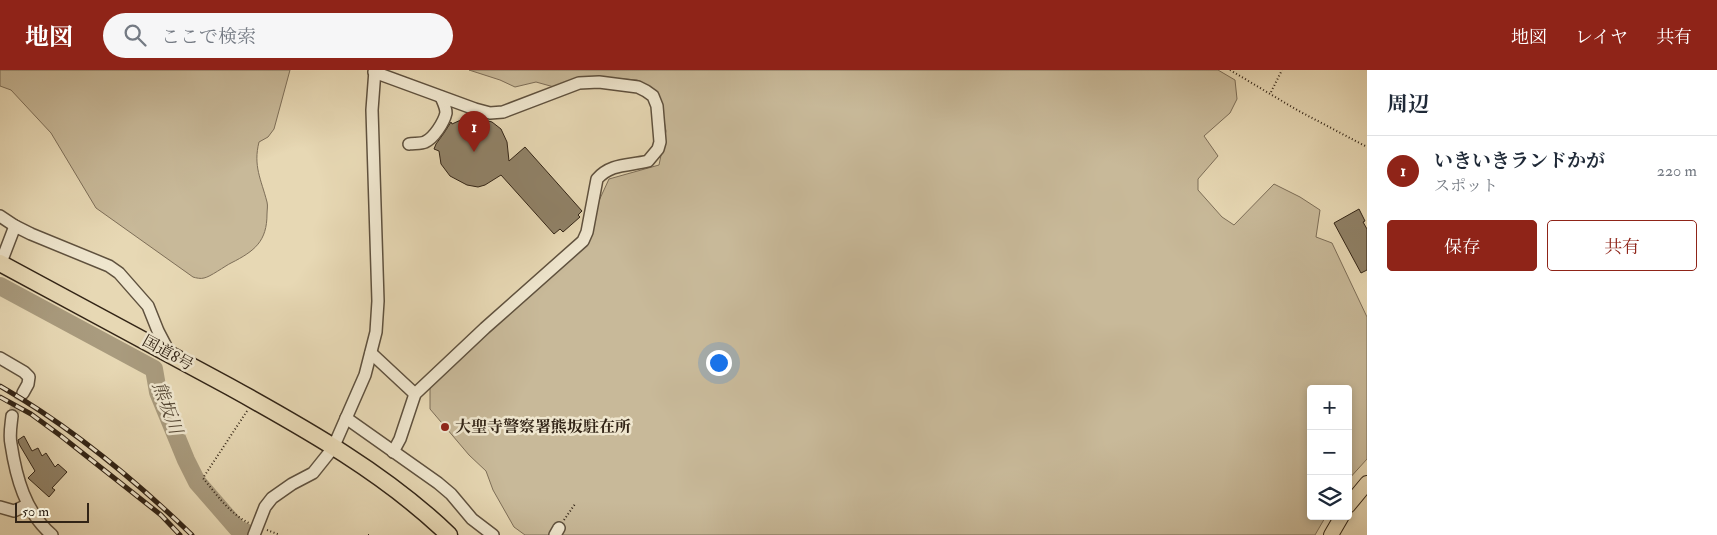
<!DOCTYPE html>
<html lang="ja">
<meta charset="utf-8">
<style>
:root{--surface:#fff;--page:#f6f6f7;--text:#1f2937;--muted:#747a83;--line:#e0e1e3;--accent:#8f2418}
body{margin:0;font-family:"IM FELL Double Pica","Noto Serif JP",serif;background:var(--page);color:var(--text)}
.controls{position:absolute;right:15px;bottom:15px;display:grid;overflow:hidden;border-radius:5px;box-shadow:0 2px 8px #0003}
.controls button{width:45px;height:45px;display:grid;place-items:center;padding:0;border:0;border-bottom:1px solid var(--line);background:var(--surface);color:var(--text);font:25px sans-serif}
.scale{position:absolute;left:15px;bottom:12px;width:74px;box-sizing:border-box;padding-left:5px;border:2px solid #322416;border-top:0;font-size:14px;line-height:18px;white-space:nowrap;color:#322416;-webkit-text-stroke:4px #efe6ce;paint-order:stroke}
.you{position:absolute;left:718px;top:292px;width:18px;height:18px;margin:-12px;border:4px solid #fff;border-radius:50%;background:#1a73e8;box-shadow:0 0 0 8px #1a73e833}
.badge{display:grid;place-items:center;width:32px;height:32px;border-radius:50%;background:var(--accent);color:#fff;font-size:16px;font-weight:700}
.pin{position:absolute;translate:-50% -41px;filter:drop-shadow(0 1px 2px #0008)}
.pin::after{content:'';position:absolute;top:26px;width:18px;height:15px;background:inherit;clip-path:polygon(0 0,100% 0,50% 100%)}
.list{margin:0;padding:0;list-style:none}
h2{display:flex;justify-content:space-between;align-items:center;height:65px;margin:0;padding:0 20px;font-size:21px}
h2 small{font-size:16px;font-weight:400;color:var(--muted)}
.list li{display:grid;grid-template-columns:32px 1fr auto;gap:15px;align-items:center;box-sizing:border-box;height:70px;padding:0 20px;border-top:1px solid var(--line)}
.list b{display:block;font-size:19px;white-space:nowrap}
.list p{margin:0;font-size:16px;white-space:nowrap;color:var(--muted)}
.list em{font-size:16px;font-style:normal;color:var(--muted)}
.actions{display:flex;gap:10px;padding:15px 20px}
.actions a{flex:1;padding:11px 0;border:1px solid var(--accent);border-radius:5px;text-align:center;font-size:18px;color:var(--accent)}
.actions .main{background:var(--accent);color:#fff}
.icon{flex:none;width:28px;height:28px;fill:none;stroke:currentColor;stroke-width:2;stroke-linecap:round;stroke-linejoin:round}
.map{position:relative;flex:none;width:1367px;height:465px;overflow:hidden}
header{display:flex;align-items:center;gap:30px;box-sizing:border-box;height:70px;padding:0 25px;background:var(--accent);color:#fff}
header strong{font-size:24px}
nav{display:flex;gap:28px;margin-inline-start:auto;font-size:18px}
.search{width:350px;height:45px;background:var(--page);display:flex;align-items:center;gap:12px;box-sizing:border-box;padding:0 18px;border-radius:28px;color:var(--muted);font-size:19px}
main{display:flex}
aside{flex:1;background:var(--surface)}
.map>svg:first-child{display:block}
.green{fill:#c8b999;stroke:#7d6e58}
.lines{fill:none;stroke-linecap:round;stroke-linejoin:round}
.river{stroke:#a99b7e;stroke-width:18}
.building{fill:#908268;stroke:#322416}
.minor-tunnel{stroke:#c3b494;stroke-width:11;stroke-dasharray:11 5.5;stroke-linecap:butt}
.minor-casing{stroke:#5f513e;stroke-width:14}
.major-casing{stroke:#322416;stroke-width:16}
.highway-casing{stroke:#322416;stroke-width:19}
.path{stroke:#322416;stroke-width:2;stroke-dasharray:1 2.5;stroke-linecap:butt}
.minor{stroke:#efe6ce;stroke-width:11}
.major{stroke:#e7d8b4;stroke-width:14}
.highway{stroke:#e7d8b4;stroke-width:16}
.rail-casing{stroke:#322416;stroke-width:5}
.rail{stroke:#efe6ce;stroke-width:3;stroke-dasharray:9;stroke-linecap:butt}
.poi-dot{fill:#8f2418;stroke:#efe6ce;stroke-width:2}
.labels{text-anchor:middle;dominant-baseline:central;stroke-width:5;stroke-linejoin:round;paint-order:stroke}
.street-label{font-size:16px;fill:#322416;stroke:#efe6ce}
.poi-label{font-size:16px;font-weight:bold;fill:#322416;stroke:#efe6ce;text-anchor:start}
.water-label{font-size:18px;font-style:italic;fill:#564835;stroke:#efe6ce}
</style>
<header>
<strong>地図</strong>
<div class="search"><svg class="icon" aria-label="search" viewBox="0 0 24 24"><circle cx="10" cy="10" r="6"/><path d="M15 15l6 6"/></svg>ここで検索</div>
<nav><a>地図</a><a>レイヤ</a><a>共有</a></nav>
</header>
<main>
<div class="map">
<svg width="1367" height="465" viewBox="0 0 1367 465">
<rect width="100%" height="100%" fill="#e7d8b4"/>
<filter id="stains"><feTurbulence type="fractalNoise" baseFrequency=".004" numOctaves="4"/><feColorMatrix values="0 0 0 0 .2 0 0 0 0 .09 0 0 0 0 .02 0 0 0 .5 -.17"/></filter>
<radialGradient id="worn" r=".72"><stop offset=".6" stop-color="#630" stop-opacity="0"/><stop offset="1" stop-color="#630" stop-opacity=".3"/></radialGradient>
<g class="green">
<path d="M0,0H290L274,59L268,67L259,72C253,96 261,109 267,132C268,136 267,140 267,144C267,171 255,181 231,193C225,196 210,207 204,208C201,209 196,208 193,207L96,138L51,63L11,20L0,16Z"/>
<path d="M469,0H1218L1235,10L1237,29L1230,43L1204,66L1218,86L1198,109V120L1222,147L1234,155L1274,114L1300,127L1320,140L1316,167L1332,173L1367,247V389L1348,410V319H1311V446H1326L1315,465H525L514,457L493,420L486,401L469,385L430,339V318L459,288L531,225L588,170L597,135L609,109L659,95L666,61L660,30L655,21L647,15L637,10L597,7L578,8L554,17L536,12L515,17L500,10Z"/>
</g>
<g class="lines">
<path class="river" d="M0,216L154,299L158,322L186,390L197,412L237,458L251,465"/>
</g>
<g class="building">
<path d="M474,47L492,52L501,59L507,72L509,91L525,77L582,141L578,145L580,147L563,162L560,159L554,164L501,105L485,115L478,117L467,115L450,106L441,94L439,81L434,79L436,74L444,63L451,52L452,54L463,49Z"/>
<path d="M1359,139L1365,151L1363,152L1367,159V200L1361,203L1334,153Z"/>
<path d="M24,366L32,381L38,378L42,386L46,383L55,397L58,394L67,402L52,418L55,420L49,427L28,408L35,401L19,374L18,370Z"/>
</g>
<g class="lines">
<path class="minor-tunnel" d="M12,346L23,323"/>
<defs>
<g id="minor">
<path d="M374,2L475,39L490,43L503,42L579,13L599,12L638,17L646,21L653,26L657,36L660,72L658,79L648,91C629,96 611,93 597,109L587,162L583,171L485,258L415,324L400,369L393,382"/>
<path d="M409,74C413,73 421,74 425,72C434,68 444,52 446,43C446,37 443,32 441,27"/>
<path d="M0,146L15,156L31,164L109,196L119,203L148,236L158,261L170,284"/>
<path d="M0,195L15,156"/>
<path d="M371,283L415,324"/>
<path d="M0,288L24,302L29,307L28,314L23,323"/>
<path d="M12,346C11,355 9,365 11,374C16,407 25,442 52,465"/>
<path d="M346,348L438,413L451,424L472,449L493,465"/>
<path d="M0,437L14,441L27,435"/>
<path d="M254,465L265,437L272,428L292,414L313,403L333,378L365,305L376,262L378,231L372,40L375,0"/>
<path d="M555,465L559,458"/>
</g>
<g id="major">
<path d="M1348,436L1367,413"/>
<path d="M1331,465L1342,446"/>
</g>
<path id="highway" d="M0,193C77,234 153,276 230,317C306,359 386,404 449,465"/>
</defs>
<use href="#minor" class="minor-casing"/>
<use href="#major" class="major-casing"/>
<use href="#highway" class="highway-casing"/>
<g class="path">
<path d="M1230,0L1297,40L1367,77"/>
<path d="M1271,22L1282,0"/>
<path d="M247,341L203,408C216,424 230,444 249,453"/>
<path d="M564,450L575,434"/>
<path d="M267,460L280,465"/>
<path d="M368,465H370"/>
</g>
<use href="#minor" class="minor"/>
<use href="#major" class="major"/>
<use href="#highway" class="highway"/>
<defs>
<g id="rail">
<path d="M0,316C70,356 134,409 192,465"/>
<path d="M0,327L31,344L61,366L161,445L180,465"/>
</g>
</defs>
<use href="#rail" class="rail-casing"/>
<use href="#rail" class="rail"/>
</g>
<circle class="poi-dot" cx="445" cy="357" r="5"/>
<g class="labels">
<g class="street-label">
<text transform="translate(168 283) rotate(29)">国道8号</text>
</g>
<g class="poi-label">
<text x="455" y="357">大聖寺警察署熊坂駐在所</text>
</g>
<g class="water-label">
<text transform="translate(167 338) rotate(70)">熊坂川</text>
</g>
</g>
<rect width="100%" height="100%" filter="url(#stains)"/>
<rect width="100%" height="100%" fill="url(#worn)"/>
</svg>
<div class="controls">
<button>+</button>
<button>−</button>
<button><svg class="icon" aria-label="layers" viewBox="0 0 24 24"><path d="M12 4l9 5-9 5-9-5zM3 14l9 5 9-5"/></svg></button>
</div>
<div class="scale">50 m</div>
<div class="you"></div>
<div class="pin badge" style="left:474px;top:82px">1</div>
</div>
<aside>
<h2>周辺<small></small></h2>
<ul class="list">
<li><span class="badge">1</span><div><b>いきいきランドかが</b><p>スポット</p></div><em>220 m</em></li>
</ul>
<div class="actions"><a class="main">保存</a><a>共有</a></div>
</aside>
</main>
